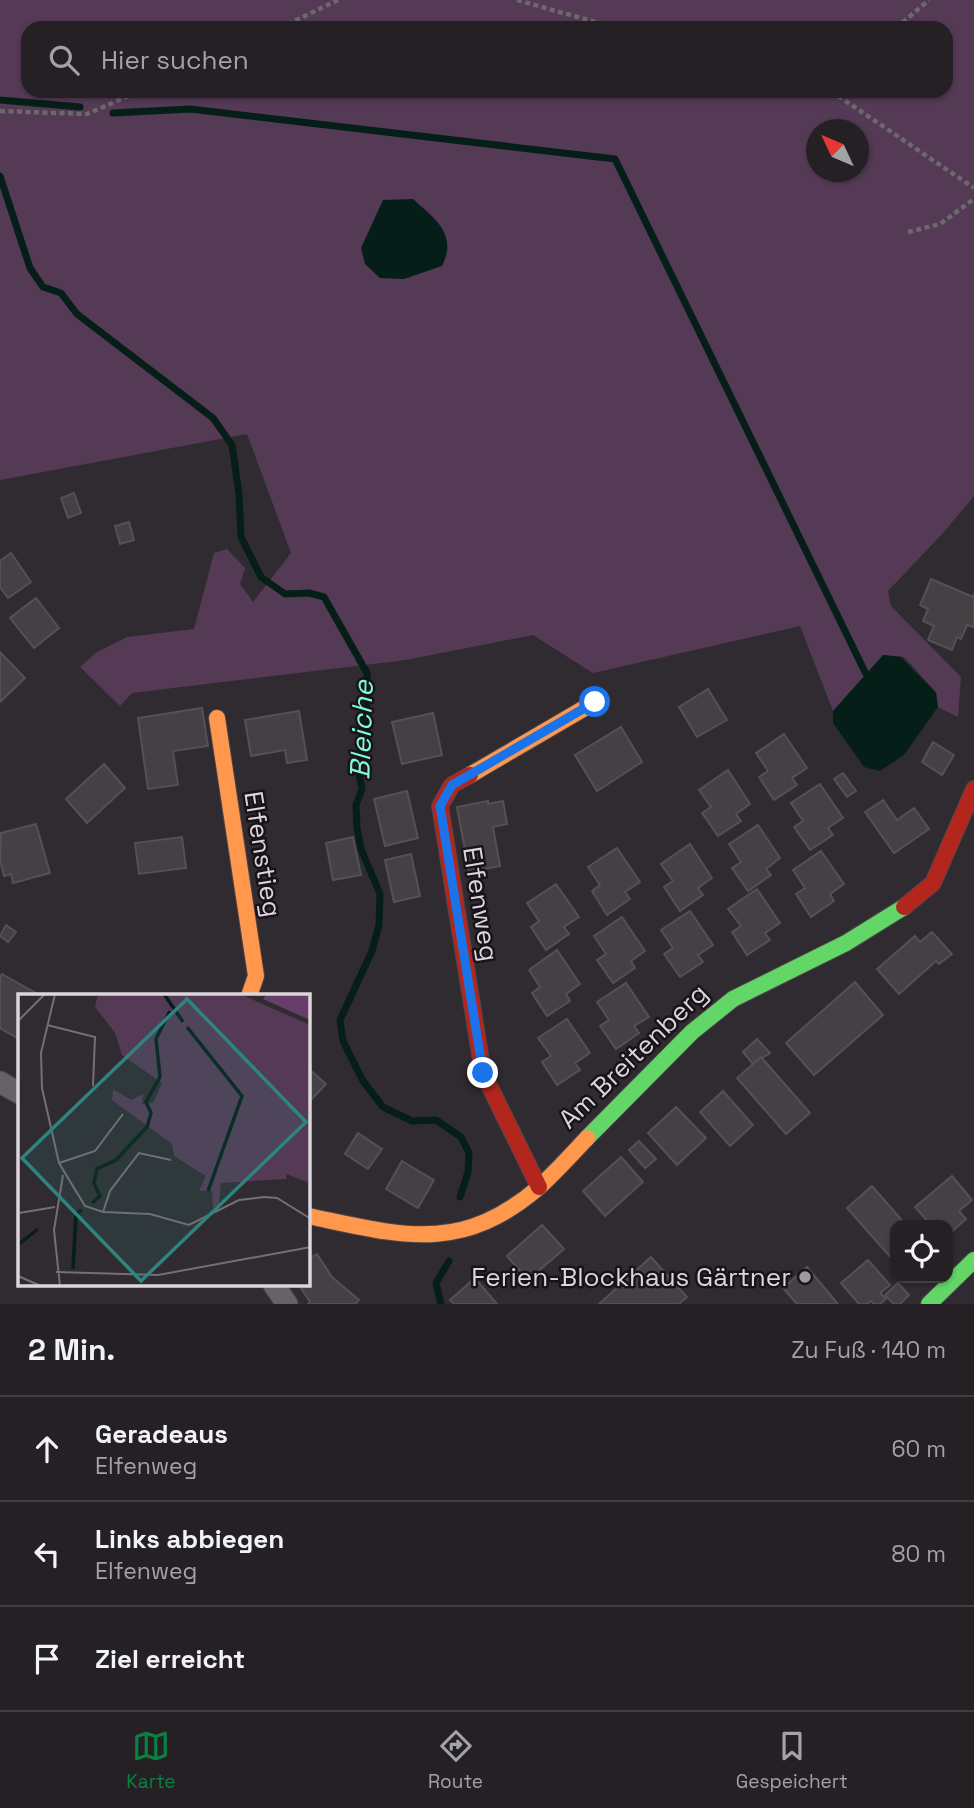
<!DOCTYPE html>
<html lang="de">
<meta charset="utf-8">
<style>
:root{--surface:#242024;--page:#2c282c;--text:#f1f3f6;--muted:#a3a3a6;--line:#413e41;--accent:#0b8043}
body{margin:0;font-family:"Space Grotesk",sans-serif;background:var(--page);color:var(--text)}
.controls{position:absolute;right:21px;bottom:21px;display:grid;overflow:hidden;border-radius:14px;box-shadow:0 2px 5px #0004}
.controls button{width:63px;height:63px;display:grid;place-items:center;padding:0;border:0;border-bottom:2px solid var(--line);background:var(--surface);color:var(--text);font:35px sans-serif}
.compass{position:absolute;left:806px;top:119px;width:63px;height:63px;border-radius:50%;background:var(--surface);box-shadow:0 2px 5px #0004;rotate:314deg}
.stop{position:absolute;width:21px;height:21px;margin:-16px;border:5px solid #1a73e8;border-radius:50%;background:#fff}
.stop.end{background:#1a73e8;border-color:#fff;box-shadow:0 2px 7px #0008}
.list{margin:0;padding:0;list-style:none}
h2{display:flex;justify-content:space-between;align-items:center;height:91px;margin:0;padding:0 28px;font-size:30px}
h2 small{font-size:23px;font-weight:400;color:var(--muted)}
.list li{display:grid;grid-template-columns:46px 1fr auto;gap:21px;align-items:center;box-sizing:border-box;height:105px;padding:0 28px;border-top:2px solid var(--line)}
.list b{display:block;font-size:26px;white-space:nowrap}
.list p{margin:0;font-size:23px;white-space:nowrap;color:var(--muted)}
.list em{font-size:23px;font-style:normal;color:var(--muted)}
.icon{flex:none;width:38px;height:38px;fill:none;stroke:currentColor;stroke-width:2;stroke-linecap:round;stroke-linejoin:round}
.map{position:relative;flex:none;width:974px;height:1304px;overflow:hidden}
.search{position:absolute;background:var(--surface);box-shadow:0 2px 5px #0004;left:21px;right:21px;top:21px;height:77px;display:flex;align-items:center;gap:18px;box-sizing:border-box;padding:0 24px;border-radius:21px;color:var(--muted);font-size:26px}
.sheet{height:406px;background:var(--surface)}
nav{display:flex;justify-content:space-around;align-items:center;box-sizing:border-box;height:98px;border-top:2px solid var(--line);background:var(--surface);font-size:19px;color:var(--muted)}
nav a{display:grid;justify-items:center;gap:4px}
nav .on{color:var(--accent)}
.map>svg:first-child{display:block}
.green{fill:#543a55;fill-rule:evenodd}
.water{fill:#051e17}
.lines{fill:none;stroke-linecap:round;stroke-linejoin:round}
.stream{stroke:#051e17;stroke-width:7}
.building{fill:#444044;stroke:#555055;stroke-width:2}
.street-casing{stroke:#4b464b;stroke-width:23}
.fast-casing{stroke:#4b464b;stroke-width:18}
.slow-casing{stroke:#4b464b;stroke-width:18}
.jam-casing{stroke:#4b464b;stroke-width:18}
.path{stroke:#6c696c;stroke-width:4.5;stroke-dasharray:5 3.5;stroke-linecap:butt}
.street{stroke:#676267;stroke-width:21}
.fast{stroke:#63d668;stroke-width:16}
.slow{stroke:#ff974d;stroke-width:16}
.jam{stroke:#b3261e;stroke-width:16}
.route{stroke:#1a73e8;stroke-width:9}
.poi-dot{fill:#a09aa0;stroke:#181318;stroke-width:2.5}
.labels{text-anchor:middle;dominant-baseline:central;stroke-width:5;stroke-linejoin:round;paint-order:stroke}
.street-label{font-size:26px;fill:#dcd5dc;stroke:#181318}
.poi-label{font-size:26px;fill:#dcd5dc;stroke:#181318;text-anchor:end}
.water-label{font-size:28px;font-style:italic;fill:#7dfcd7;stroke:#181318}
.inset-river{fill:none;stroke:#051e17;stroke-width:3.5}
.inset-road{fill:none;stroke:#756f75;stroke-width:2}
.view{fill:#2e847e;fill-opacity:0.15;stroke:#2e847e;stroke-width:3.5}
.inset-edge{fill:none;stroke:#dcd5dc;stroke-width:3.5}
</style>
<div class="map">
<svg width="974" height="1304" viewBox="0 0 974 1304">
<rect width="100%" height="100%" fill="#302b30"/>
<path class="green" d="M0,0H974V496L943,533L888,591L891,606L961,677L958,717L938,707L936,692L904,657L884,655L833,711L800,626L593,673L533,635L406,660L132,693L120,706L80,667L97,652L127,637L194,629L214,553L227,549L245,568L240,584L253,602L291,553L247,434L0,480ZM28,28H946V91H28ZM816,130H858V172H816Z"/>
<g class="water">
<path d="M413,199C435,219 458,234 442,266L404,279L380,278L365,264L361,248L383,200Z"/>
<path d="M883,655L901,657L936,693L938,707L904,755L880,771L864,767L833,723V711Z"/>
</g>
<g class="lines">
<g class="stream">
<path d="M0,100L80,107"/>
<path d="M113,113L190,109L615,159L866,674"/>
<path d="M0,176L30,268L43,287L61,293L77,314L213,418L232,445L239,494L241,537L261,577L285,594L309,593L324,597L367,673L368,692L359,774L362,789L356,805L357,828L361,849L380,894L379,925L372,951L340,1020L343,1041L363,1081L383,1107L412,1121L436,1120L461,1137L469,1153L468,1172L460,1197"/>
<path d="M441,1304L436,1283L449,1261"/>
</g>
</g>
<g class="building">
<path d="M74,493L81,513L68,518L61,498Z"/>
<path d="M129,522L134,540L120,544L115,526Z"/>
<path d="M11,553L31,582L8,598L0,587V561Z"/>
<path d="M931,579L973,597L974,594V626L973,627L967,625L961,639L957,637L952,650L928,640L934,626L923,621L928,609L920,605Z"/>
<path d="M36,598L59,628L34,648L10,618Z"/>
<path d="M0,652L25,678L0,702Z"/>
<path d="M708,689L727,720L697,737L679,707Z"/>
<path d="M202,708L208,746L173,751L178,785L148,789L138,718Z"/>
<path d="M299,711L307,760L287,763L285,750L251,756L245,720Z"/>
<path d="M433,713L442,755L402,764L392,722Z"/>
<path d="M621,727L642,762L597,791L575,755Z"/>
<path d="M784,734L807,768L792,778L797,785L774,800L759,777L768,771L756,753Z"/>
<path d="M933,742L954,755L942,775L922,762Z"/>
<path d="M104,764L125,788L87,823L66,799Z"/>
<path d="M728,770L750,804L736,814L741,821L718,836L702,813L711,807L699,790Z"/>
<path d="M843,773L856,791L847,797L834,779Z"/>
<path d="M820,784L843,818L828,828L833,835L810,850L794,827L803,821L791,803Z"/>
<path d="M407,791L418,838L385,846L374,799Z"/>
<path d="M883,800L897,820L914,808L929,829L894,853L865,812Z"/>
<path d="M488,801V804L503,801L507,824L493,827L500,866L469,872L457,807Z"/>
<path d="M36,824L50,873L13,883L11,874L4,876L0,860L1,833Z"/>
<path d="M758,825L780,858L766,869L771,875L748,891L732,868L741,862L729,844Z"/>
<path d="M182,837L186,868L139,874L135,843Z"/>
<path d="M353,837L361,875L333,880L326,843Z"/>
<path d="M690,844L712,878L698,888L703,895L680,911L664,887L673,881L661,864Z"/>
<path d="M617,848L640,882L625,892L630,899L607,915L592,891L600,885L588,867Z"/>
<path d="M821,851L844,884L830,894L834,901L811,917L796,894L805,888L793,870Z"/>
<path d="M411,854L420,896L394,902L385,860Z"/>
<path d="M556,884L579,917L564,927L569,934L546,950L531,927L539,921L527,903Z"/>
<path d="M757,889L780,923L765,933L770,940L747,955L732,932L741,926L728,909Z"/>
<path d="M690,911L713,945L698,955L703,962L680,977L664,954L673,948L661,930Z"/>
<path d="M622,917L645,951L631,961L635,968L613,983L597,960L606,954L594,936Z"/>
<path d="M6,925L16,932L8,942L0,936Z"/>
<path d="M932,932L952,954L939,964L936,961L899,994L877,969L915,936L920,942Z"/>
<path d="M557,950L580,984L566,994L570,1001L547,1016L532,993L540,987L529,970Z"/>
<path d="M2,974L41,996H19V1039L0,1028V978Z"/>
<path d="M855,982L883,1015L814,1075L786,1043Z"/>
<path d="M626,983L649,1017L634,1026L639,1033L616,1049L600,1026L609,1020L597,1002Z"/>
<path d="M567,1019L590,1053L575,1063L580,1070L557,1085L542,1062L551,1056L538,1038Z"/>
<path d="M757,1039L770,1053L753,1064L743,1052Z"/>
<path d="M761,1057L810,1113L786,1134L737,1078Z"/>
<path d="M308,1068L326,1084L308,1103Z"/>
<path d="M723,1091L753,1125L730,1146L700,1112Z"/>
<path d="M676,1107L706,1138L677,1165L648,1133Z"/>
<path d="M358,1133L382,1149L368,1169L345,1154Z"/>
<path d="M639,1141L656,1159L645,1168L629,1150Z"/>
<path d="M621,1157L643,1182L605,1216L583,1191Z"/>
<path d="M402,1161L434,1180L418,1208L386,1189Z"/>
<path d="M952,1176L972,1200L959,1211L966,1219L948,1235V1225H931L915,1207Z"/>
<path d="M872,1186L906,1225H895V1259L893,1260L847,1208Z"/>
<path d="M542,1225L564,1249L528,1280L507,1256Z"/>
<path d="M317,1254L332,1277L359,1300L356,1304H308L310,1302L299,1285H308V1259Z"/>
<path d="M651,1257L687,1297L679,1304H599Z"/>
<path d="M868,1260L890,1285L880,1293L886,1299L880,1304H874L871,1301L867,1304H859L841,1283Z"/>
<path d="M807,1267L838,1304H797L783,1288Z"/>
<path d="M475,1278L497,1304H454L450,1300Z"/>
<path d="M898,1283L909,1295L900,1304H894L885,1295Z"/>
</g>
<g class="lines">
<defs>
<g id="street">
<path d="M0,1082L19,1093"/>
<path d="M274,1285L287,1304"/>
</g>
<g id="fast">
<path d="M587,1138L692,1032L733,999L846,943L904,907"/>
<path d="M929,1304L974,1260"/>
</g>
<g id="slow">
<path d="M217,718L256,976L249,996"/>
<path d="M470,775L595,702"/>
<path d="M308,1216C400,1235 459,1255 538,1188C555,1173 571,1155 587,1138"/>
</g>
<g id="jam">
<path d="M470,775L452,785L440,806L483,1073L539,1187"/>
<path d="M904,907L933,883L974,789"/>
</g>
</defs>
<use href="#street" class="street-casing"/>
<use href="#fast" class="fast-casing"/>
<use href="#slow" class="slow-casing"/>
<use href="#jam" class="jam-casing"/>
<g class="path">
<path d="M517,0L617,28"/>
<path d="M280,28L338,0"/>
<path d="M896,28L929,0"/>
<path d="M831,91L974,188"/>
<path d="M0,111L87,114L140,91"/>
<path d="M908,232L940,224L974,199"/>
</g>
<use href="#street" class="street"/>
<use href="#fast" class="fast"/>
<use href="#slow" class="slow"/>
<use href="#jam" class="jam"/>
</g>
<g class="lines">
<path class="route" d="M483,1073L440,806L452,785L595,702"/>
</g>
<circle class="poi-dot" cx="805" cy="1277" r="7"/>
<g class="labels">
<g class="street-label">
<text transform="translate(263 854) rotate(81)">Elfenstieg</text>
<text transform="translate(481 904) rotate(81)">Elfenweg</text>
<text transform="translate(633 1056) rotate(-44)">Am Breitenberg</text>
</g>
<g class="poi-label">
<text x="791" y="1277">Ferien-Blockhaus Gärtner</text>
</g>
<g class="water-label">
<text transform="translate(361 730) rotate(-88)">Bleiche</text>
</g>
</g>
<g transform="translate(18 994)">
<rect width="292" height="292" fill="#302b30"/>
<path d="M80,0H222L292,31V189L268,180V185L203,189L201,209L195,214L194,197H181L188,182L156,162L154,150L94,106L95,96L98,97L113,106L125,100L124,110L135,109L144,89L104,61L97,39L77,13Z" fill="#543a55"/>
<path d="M249,0H292V26L245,5Z" fill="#673e69"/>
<path class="inset-river" d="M146,0L165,28M169,33L224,102L190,197M74,209L82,202L76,189L79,175L98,166L129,133L133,119L128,108L142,83L138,45L152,17M0,251L20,235M55,275L58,220L64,216"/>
<path class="inset-road" d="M37,0L23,59L24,94L41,169L67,212L85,218L132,220L171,231L221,206L246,203L259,204L293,225M0,27L27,0M29,31L77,43L75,92M41,169L77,157L105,120M85,218L92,197L121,159L153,166M1,219L37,213M38,278L140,281L293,253M0,282L23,292M42,292L36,236L45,181"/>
<path class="view" d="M169,5L288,128L123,287L4,164Z"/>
<rect width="292" height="292" class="inset-edge"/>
</g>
</svg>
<div class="controls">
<button><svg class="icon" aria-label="locate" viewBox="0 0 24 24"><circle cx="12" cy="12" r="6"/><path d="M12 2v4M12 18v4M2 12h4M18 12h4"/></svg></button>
</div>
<svg class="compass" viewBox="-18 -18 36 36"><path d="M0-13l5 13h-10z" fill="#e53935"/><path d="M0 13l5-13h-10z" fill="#a3a3a6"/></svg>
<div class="stop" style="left:595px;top:702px"></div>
<div class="stop end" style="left:483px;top:1073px"></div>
<div class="search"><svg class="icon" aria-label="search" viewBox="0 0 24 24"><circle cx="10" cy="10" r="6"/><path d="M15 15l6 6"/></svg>Hier suchen</div>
</div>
<section class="sheet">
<h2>2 Min.<small>Zu Fuß · 140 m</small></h2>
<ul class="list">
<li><svg class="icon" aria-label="ahead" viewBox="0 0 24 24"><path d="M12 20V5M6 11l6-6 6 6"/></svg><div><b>Geradeaus</b><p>Elfenweg</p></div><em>60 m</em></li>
<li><svg class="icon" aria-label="left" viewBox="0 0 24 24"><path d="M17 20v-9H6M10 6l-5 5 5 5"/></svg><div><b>Links abbiegen</b><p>Elfenweg</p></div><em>80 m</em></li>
<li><svg class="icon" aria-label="arrive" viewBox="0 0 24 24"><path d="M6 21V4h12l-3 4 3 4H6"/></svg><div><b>Ziel erreicht</b></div></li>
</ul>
</section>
<nav>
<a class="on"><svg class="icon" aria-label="map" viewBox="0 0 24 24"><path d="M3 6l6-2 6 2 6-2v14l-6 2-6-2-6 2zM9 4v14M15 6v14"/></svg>Karte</a>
<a><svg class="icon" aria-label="directions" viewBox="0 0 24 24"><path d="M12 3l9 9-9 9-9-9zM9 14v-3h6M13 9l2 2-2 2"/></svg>Route</a>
<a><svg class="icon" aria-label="saved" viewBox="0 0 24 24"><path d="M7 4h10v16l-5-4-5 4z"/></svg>Gespeichert</a>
</nav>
